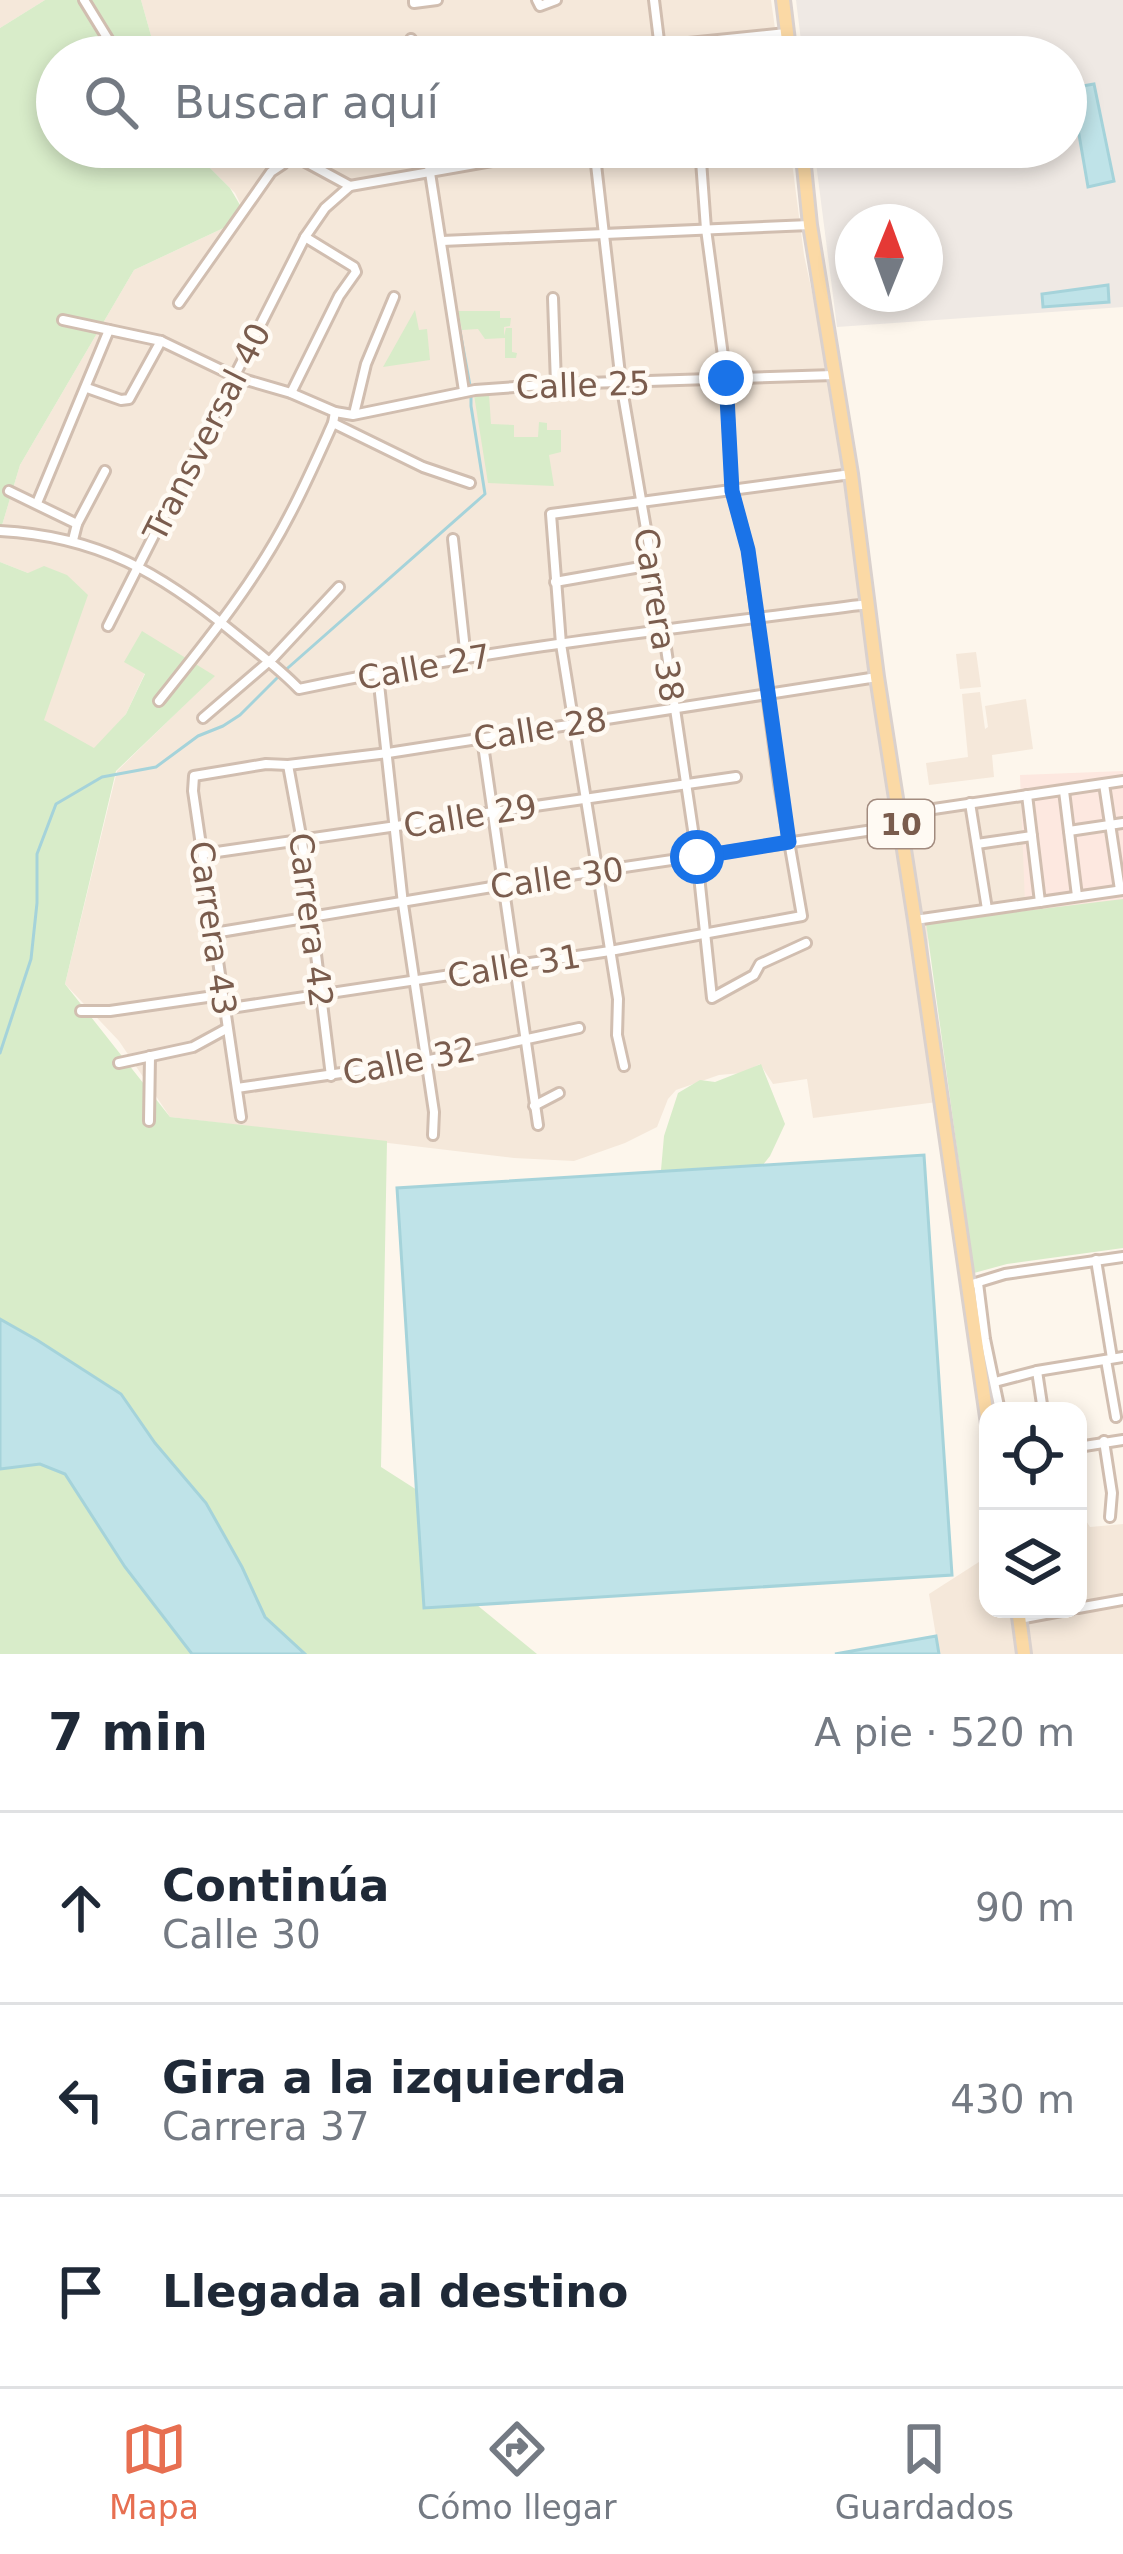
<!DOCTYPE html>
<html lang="es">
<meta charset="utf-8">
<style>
:root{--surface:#fff;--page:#f2f2f3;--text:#1f2937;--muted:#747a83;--line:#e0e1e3;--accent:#e76f51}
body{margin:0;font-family:"DejaVu Sans",sans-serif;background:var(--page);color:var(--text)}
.controls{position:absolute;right:36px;bottom:36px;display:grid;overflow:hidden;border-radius:24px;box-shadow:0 6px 18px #0003}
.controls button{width:108px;height:108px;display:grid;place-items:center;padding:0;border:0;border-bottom:3px solid var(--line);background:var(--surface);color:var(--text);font:60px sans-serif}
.compass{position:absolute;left:835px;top:204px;width:108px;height:108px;border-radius:50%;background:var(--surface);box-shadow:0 6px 18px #0003;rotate:1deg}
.stop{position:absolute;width:36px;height:36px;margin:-27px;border:9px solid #1a73e8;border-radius:50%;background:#fff}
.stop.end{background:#1a73e8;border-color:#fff;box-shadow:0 3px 12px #0008}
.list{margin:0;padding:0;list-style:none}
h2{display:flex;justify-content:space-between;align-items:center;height:156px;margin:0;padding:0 48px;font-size:51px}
h2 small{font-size:39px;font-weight:400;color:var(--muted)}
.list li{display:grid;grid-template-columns:78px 1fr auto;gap:36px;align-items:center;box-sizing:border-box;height:192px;padding:0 48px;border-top:3px solid var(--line)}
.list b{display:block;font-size:45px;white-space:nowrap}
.list p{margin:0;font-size:39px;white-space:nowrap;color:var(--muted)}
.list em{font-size:39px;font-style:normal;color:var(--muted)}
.icon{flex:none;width:66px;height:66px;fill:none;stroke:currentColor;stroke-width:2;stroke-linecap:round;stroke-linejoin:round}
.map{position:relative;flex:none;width:1123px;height:1654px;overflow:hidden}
.search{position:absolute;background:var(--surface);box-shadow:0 6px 18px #0003;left:36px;right:36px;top:36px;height:132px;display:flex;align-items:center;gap:30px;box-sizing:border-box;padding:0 42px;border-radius:66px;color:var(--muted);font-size:45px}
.sheet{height:732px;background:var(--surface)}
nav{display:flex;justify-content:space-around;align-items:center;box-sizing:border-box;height:168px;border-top:3px solid var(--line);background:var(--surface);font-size:33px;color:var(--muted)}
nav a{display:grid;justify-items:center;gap:6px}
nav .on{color:var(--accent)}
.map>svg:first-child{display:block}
.residential{fill:#f5e8da}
.commercial{fill:#fde8e0}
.industrial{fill:#efe9e4;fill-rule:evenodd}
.green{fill:#d8ecc9}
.water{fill:#bfe3e8;stroke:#a5d3da;stroke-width:3}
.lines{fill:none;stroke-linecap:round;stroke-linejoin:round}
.stream{stroke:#a5d3da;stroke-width:3}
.street-casing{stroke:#d1beb0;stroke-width:14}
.primary-casing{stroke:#dad1cd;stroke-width:18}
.street{stroke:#fff;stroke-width:8}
.primary{stroke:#fbd9a5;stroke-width:12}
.route{stroke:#1a73e8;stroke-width:15}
.labels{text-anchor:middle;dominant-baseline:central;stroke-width:9;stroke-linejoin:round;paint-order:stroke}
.shield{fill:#fffaf3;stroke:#a28b7f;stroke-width:3}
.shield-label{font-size:30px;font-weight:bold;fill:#7a5c4d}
.street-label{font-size:33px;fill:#7a5c4d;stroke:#fffaf3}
</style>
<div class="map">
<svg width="1123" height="1654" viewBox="0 0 1123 1654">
<rect width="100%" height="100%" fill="#fdf6ec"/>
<g class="residential">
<path d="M0,0H45L0,28Z"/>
<path d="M141,0H771L779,57H157Z"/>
<path d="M189,147H790L804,255L851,474L845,498L897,812L1123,775V899L927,923L937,1102L813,1118L807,1079L773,1084L760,1064L742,1073L719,1075L676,1090L668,1099L657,1127L625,1143L574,1161L514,1158L170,1117L119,1041L65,984L117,771L214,676L125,662L145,673L126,714L95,749L64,734L44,720L28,573L0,562V532L20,465L134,270L247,217L235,193Z"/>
<path d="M976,652L981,687L960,689L956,654Z"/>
<path d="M980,692L985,729L988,727L985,706L1026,699L1033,749L992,755L994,777L929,785L926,763L968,757L962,694Z"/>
<path d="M1078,1508L1090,1527L1123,1524V1654H939L929,1594L982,1560L988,1559V1609H1078Z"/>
</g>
<path class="commercial" d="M1123,771V1005L1029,1008L1020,775Z"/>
<path class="industrial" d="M796,0H1123V307L837,327L814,147H1066V57H803ZM853,222H925V294H853Z"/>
<g class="green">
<path d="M45,0H141L157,57H57V147H189L230,188L247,217L134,270L20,465L0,532V28Z"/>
<path d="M415,310L419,330L427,329L430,360L383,367Z"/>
<path d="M458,311H500V318H511L510,326L504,327V336L506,328H512V352L517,353L516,358H505V338L485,339L478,329L462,330Z"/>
<path d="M489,394L491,424L514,425V437H538L539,422L547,423V430H561V452L549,455L554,486L488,483L474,395Z"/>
<path d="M0,562L28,573L44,566L67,575L88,595L44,720L94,748L126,714L145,674L124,662L142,631L215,676L116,771L65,984L170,1117L387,1141L381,1467L417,1490L424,1608L477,1605L537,1654H0Z"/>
<path d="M1123,899V1248L1007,1264L974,1273L926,923Z"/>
<path d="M761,1064L785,1124L770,1156L758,1171L661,1170L664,1136L678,1093L700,1080L715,1082Z"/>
</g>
<g class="water">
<path d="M1094,84L1114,181L1088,187L1071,88Z"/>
<path d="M1108,285L1109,302L1043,307L1042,294Z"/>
<path d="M924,1155L952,1575L424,1608L397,1188Z"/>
<path d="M0,1319L37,1340L121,1394L155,1443L206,1503L242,1567L265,1617L305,1654H192L125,1567L65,1474L40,1464L0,1469Z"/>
<path d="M936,1636L939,1654H835Z"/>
</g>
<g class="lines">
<path class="stream" d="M0,1053L31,959L37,903V854L56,804L102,777L156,767L198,736L223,726L240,715L281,674L485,494L471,406V391L455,304"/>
<defs>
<g id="street">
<path d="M84,0L119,57"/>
<path d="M414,0V3L437,0"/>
<path d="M537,0L540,6L556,0"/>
<path d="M654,0L661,57"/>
<path d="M411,39L414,57"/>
<path d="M609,57L659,46L786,33"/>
<path d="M278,147L350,186"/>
<path d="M426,147L464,391"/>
<path d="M594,147L621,383L663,628L697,857L712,998L754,975L760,964L806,943"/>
<path d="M442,241L810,225"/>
<path d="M553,298L556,384"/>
<path d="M179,303L271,172L283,164L290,155"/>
<path d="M63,320L161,341L236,377L291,393L335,412L353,415L475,390L556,384L834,375"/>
<path d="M87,388L121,400L129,399L161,341"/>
<path d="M291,393L339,296L356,272L354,267L305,237"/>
<path d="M354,414L366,364L394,297"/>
<path d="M333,423L423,467L470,483"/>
<path d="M9,491L77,524"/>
<path d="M37,503L109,330"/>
<path d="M0,531C98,536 161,573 235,634C257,652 280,669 299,689C487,649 678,628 868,604"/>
<path d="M453,539L466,659"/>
<path d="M73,540L77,524L105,471"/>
<path d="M555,582L652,565"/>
<path d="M108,626L305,237L325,208L350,186L573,147"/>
<path d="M378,675L403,904L434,1112L433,1135"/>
<path d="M159,701C206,642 254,584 289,516C305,486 319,454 333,423L335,412"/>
<path d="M203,718L273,658L339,587"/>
<path d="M482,738L538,1125"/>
<path d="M288,765L302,841L331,1076"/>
<path d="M1104,784L1120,890"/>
<path d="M1064,791L1077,896"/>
<path d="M1027,795L1040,902"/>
<path d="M970,803L987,909"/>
<path d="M900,814L1123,781"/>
<path d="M1069,831L1123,823"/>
<path d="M977,844L1032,836"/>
<path d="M203,854L736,777"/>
<path d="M915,920L1123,890"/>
<path d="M214,933L504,885L900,826"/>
<path d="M224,1009L610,951L802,916L779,784L748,550L732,491L726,378L706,229L700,147"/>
<path d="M81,1011H110L221,995"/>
<path d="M119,1063L193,1047L226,1029"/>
<path d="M624,1066L617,1035L618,999L561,644L551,514L851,474"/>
<path d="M237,1088L425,1061L579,1028"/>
<path d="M534,1106L559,1093"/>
<path d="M241,1117L193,791L194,776L266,764L288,765L388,753L877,677"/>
<path d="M149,1121L150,1056"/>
<path d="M1096,1260L1112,1358"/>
<path d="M978,1283L985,1339L1000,1411"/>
<path d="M969,1285L1005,1274L1123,1257"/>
<path d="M1106,1360L1116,1417"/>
<path d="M1037,1371L1043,1411"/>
<path d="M995,1382L1037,1371L1123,1357"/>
<path d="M1104,1441L1112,1493L1110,1517"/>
<path d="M1078,1447L1123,1440"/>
<path d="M1078,1608L1123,1600"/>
<path d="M1019,1619L1072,1609"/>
</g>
<g id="primary">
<path d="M783,0L790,57"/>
<path d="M802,147L810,225L851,474L877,677L915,920L988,1424"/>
<path d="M1018,1609L1024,1654"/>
</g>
</defs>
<use href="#street" class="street-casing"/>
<use href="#primary" class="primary-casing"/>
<use href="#street" class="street"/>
<use href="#primary" class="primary"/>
</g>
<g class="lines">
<path class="route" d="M697,857L789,842L748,550L732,491L726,378"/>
</g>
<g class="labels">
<rect class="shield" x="868" y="800" width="66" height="48" rx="9"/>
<g class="shield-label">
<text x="901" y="824">10</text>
</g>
<g class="street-label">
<text transform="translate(583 385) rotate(-2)">Calle 25</text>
<text transform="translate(207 432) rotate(-63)">Transversal 40</text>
<text transform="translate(659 615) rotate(81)">Carrera 38</text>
<text transform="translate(424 667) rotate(-10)">Calle 27</text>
<text transform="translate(540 729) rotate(-9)">Calle 28</text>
<text transform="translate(470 816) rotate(-9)">Calle 29</text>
<text transform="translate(557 878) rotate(-8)">Calle 30</text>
<text transform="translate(311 920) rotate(83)">Carrera 42</text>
<text transform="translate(213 928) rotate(82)">Carrera 43</text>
<text transform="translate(514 966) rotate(-9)">Calle 31</text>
<text transform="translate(409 1061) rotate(-11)">Calle 32</text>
</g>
</g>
</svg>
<div class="controls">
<button><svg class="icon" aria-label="locate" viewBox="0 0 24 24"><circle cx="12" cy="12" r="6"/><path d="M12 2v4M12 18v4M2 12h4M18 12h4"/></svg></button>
<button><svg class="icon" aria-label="layers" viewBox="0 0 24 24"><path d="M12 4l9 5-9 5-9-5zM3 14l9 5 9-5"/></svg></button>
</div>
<svg class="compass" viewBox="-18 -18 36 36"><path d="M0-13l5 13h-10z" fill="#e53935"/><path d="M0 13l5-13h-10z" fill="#747a83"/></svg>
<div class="stop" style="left:697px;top:857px"></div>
<div class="stop end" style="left:726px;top:378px"></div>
<div class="search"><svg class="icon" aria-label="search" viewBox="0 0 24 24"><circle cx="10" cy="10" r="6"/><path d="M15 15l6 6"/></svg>Buscar aquí</div>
</div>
<section class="sheet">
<h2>7 min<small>A pie · 520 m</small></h2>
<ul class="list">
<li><svg class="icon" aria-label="ahead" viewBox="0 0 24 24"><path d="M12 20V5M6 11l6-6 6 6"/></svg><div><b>Continúa</b><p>Calle 30</p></div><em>90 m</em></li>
<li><svg class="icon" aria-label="left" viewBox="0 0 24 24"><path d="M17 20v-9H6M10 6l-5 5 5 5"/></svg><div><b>Gira a la izquierda</b><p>Carrera 37</p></div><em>430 m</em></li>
<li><svg class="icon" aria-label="arrive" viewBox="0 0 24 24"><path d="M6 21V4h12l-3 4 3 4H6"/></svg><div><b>Llegada al destino</b></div></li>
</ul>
</section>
<nav>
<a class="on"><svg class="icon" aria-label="map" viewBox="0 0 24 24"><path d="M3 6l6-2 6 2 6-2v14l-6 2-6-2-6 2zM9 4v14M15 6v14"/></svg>Mapa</a>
<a><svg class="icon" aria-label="directions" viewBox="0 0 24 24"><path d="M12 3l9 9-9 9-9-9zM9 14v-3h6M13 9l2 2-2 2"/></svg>Cómo llegar</a>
<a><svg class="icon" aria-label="saved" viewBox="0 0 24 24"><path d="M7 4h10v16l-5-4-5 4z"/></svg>Guardados</a>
</nav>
